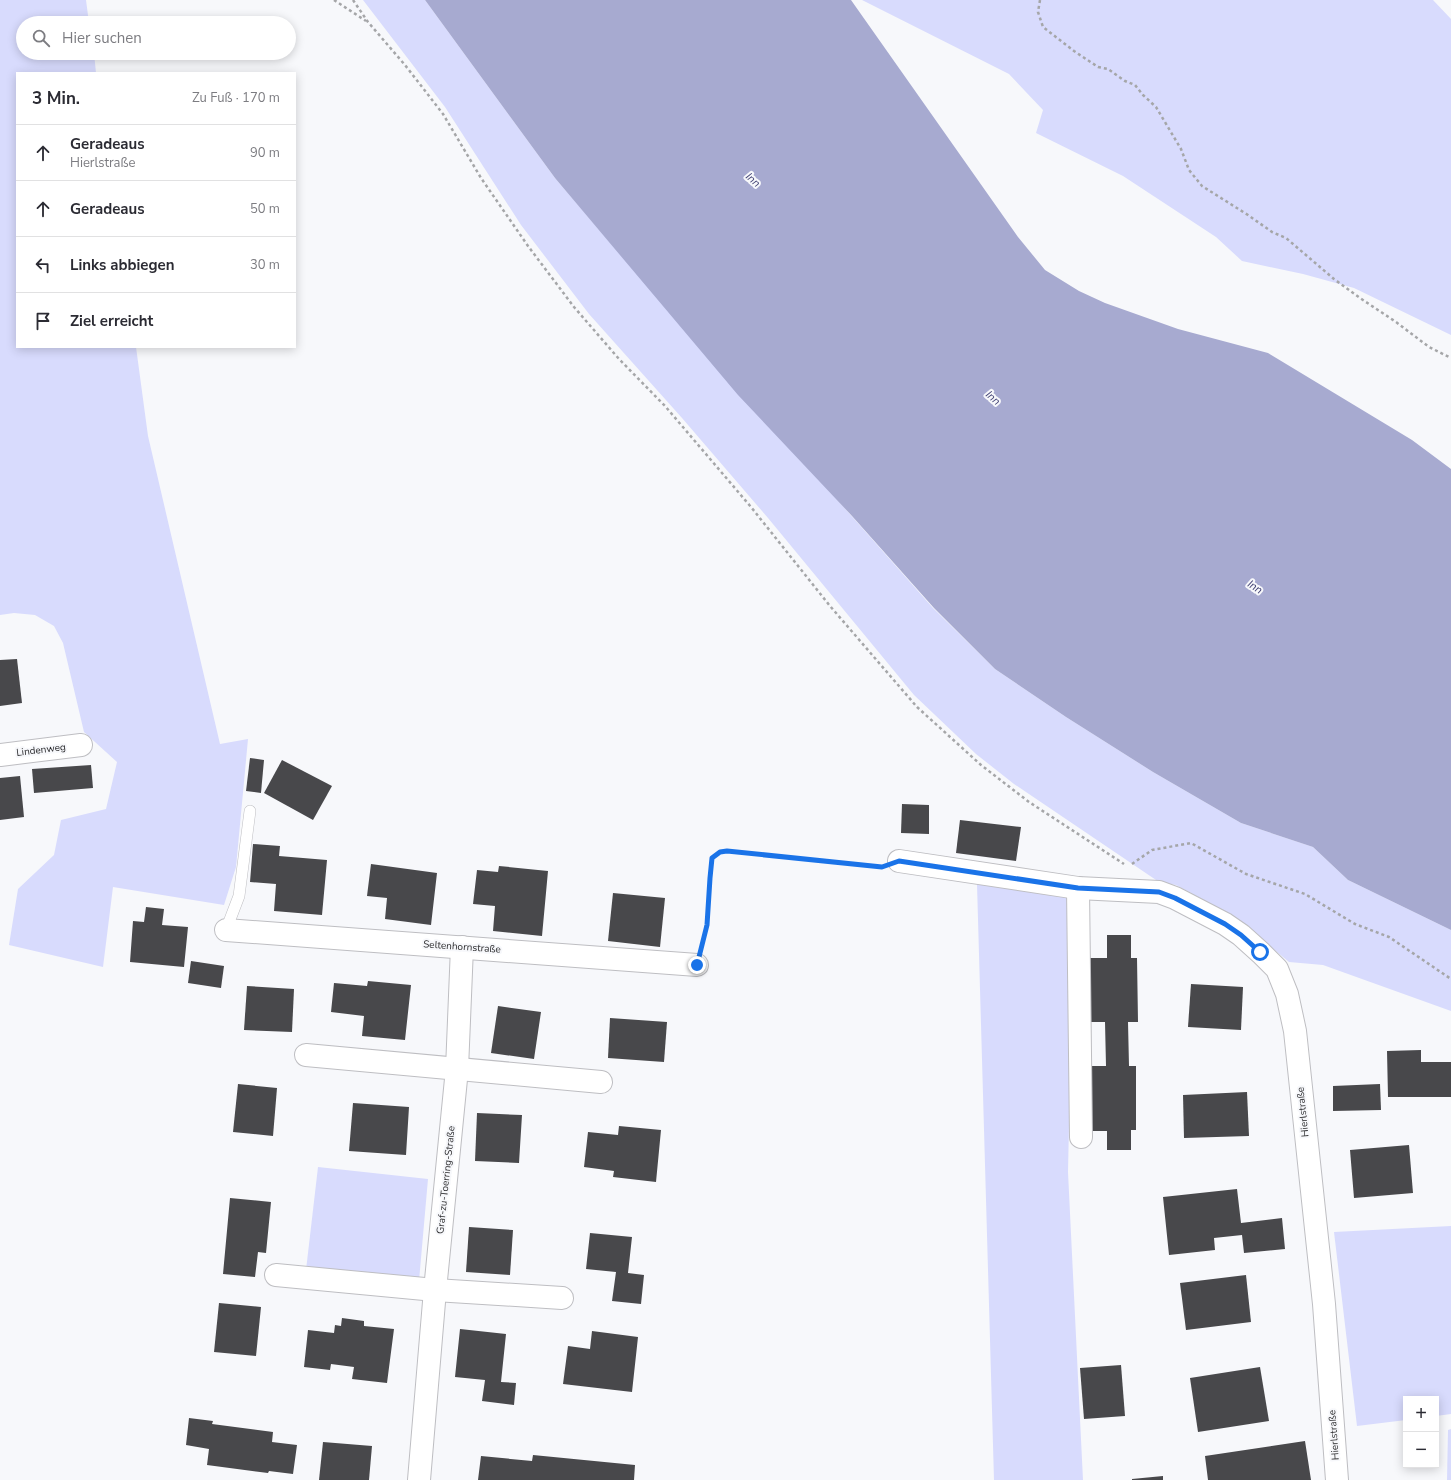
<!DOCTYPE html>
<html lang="de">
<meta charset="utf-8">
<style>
:root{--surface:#fff;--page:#f2f2f3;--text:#2b2b33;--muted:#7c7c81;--line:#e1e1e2}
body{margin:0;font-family:"Nunito Sans",sans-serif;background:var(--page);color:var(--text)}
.controls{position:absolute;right:12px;bottom:12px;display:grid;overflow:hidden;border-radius:0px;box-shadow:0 2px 10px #0003}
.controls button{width:36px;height:36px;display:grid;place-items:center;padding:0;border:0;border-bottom:1px solid var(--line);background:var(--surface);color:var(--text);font:20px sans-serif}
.stop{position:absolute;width:12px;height:12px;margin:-9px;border:3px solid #1a73e8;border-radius:50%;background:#fff}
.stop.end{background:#1a73e8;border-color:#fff;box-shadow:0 1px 4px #0008}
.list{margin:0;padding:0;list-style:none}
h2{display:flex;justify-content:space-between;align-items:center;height:52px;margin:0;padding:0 16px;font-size:17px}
h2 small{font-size:13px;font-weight:400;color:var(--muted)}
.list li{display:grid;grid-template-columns:26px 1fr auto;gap:12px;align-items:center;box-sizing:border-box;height:56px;padding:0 16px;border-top:1px solid var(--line)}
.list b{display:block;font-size:15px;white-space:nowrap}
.list p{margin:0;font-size:13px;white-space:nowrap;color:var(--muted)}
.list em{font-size:13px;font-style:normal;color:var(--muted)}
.icon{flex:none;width:22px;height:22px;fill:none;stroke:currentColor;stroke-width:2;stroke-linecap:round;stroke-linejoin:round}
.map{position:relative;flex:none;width:1451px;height:1480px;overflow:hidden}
.search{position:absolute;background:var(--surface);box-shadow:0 2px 10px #0003;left:16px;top:16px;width:280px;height:44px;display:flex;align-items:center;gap:10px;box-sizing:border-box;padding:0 14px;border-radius:22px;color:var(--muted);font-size:15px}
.panel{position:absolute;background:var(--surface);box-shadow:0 2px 10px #0003;left:16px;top:72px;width:280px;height:276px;border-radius:0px}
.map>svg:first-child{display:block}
.green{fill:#d8dbfd}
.water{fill:#a7aad0}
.building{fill:#48484b}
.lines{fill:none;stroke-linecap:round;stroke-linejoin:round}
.lane-casing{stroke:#bebec2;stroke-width:12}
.street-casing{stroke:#bebec2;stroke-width:24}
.path{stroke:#a5a6a8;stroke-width:2.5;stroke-dasharray:3 3;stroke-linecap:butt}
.lane{stroke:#fff;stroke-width:11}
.street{stroke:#fff;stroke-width:22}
.route{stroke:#1a73e8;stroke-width:5}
.labels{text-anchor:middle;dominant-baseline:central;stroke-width:4;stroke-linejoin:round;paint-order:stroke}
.street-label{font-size:10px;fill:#2a2a2c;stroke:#f7f8fb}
.water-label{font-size:11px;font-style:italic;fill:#404073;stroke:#f7f8fb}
</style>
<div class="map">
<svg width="1451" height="1480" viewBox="0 0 1451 1480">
<rect width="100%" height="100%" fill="#f7f8fb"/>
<g class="green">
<path d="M0,0H86L89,23H23V53H94L96,73H17V347H136L148,436L220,744L248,739L236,867L224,905L113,887L103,967L9,945L18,889L54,855L61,820L106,809L117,762L84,732L63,643L54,626L35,615L14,613L0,615Z"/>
<path d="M363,0H425L555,178L625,260L933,608L995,669L1066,717L1153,772L1241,823L1313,847L1348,880L1451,930V1011L1323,965L1289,962L1242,923L1202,899L1176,885L1159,882L1014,784L976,754L914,695L768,518L682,418L589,314L521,225L445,107Z"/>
<path d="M862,0H1433L1451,19V335L1354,288L1303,274L1242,261L1216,237L1123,176L1036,133L1043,110L1009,74Z"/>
<path d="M977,884L1074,892L1068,1172L1083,1480H994Z"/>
<path d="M318,1167L428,1179L419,1281L306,1270Z"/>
<path d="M1451,1226V1414L1436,1416V1399H1406V1420L1357,1426L1334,1232Z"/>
<path d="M1451,1429V1480H1447L1448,1430Z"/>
</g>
<path class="water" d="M425,0H851L1018,237L1045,270L1079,291L1105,303L1178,329L1268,353L1412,440L1451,469V930L1348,880L1313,847L1241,823L1153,772L1066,717L995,669L934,608L852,516L738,395L555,178Z"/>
<g class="building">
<path d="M17,659L22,703L0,706V660Z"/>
<path d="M250,758L264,760L261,793L246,791Z"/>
<path d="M282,760L332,786L313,820L264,793Z"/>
<path d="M91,765L93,788L34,793L32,769Z"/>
<path d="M20,776L24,817L0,820V778Z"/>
<path d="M902,804L929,805V834L901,833Z"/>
<path d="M960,820L1021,827L1016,861L956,853Z"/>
<path d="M253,844L280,846L279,856L327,860L322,915L274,911L276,884L250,882Z"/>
<path d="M371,864L437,873L431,925L385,919L387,898L367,896Z"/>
<path d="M499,866L548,871L542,936L493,931L495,906L473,904L477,870L498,872Z"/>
<path d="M613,893L665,898L660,947L608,941Z"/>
<path d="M146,907L164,909L162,925L188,927L184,967L130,962L133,921L144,922Z"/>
<path d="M1107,935H1131V958H1137L1138,1022H1128L1129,1066H1136V1130H1131V1150H1107V1131H1089V1066H1106L1105,1022H1090L1089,958H1107Z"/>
<path d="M191,961L224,966L221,988L188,983Z"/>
<path d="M368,981L411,985L405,1040L362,1036L364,1016L331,1012L334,983L367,986Z"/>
<path d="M1191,984L1243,987L1241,1030L1188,1027Z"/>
<path d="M247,986L294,989L292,1032L244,1030Z"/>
<path d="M498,1006L541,1012L534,1059L491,1053Z"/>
<path d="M610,1018L667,1022L664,1062L608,1058Z"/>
<path d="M1421,1050V1062H1451V1097H1388L1387,1051Z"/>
<path d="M238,1084L277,1088L273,1136L233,1132Z"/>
<path d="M1380,1084L1381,1110L1333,1111V1086Z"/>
<path d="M1247,1092L1249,1136L1184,1138L1183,1095Z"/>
<path d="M353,1103L409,1107L406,1155L349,1151Z"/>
<path d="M477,1113L522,1115L519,1163L475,1161Z"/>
<path d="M619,1126L661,1130L656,1182L613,1177L614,1171L584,1167L588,1132L618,1135Z"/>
<path d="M1409,1145L1413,1193L1354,1198L1350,1150Z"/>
<path d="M1237,1189L1241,1223L1282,1218L1285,1249L1244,1253L1242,1235L1214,1238L1215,1250L1169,1255L1163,1197Z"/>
<path d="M230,1198L271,1202L266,1253L258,1252L255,1277L223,1274Z"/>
<path d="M469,1227L513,1230L510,1275L466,1272Z"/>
<path d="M590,1233L632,1237L628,1273L644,1275L641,1304L612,1301L616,1272L586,1269Z"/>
<path d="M1246,1275L1251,1322L1186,1330L1180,1283Z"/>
<path d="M219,1303L261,1307L256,1356L214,1352Z"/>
<path d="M342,1318L364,1321V1326L394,1329L387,1383L352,1379L354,1367L331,1364L330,1370L304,1367L308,1330L334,1333L335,1325L341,1326Z"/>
<path d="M460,1329L506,1334L501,1382L516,1383L514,1405L482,1401L485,1380L455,1377Z"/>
<path d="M592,1331L638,1337L632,1392L563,1384L568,1346L590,1349Z"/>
<path d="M1121,1365L1125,1416L1084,1419L1080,1368Z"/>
<path d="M1260,1367L1269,1421L1198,1432L1190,1378Z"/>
<path d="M189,1418L213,1421L212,1424L273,1432L272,1442L297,1445L293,1474L269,1471L268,1473L207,1465L209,1449L186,1445Z"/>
<path d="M1305,1441L1311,1480H1208L1205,1456Z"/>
<path d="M323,1442L372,1446L369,1480H319Z"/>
<path d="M533,1455L635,1465L634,1480H478L481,1456L532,1461Z"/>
<path d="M1163,1476V1480H1132V1479Z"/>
</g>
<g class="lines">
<defs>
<path id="lane" d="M226,930L239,896L250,811"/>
<g id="street">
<path d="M0,755L81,745"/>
<path d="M899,861L1078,888L1159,892L1175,898L1225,924L1241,935L1261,953L1277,969L1287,994L1295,1031L1324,1304L1337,1480"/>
<path d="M1078,888L1081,1137"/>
<path d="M226,930L697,965"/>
<path d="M306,1055L601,1082"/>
<path d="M276,1275L435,1290L562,1298"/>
<path d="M419,1480L435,1290L457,1069L462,947"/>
</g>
</defs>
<use href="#lane" class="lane-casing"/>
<use href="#street" class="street-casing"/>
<g class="path">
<path d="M334,0L366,21"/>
<path d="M353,0L368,22L405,65L443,114L481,178L528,246L574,307L619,359L665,406L751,507L830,606L917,707L981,765L1029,802L1124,864"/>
<path d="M1040,0L1038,12L1043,27L1074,51L1098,67L1108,69L1125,81L1135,85L1143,95L1156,107L1181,149L1189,170L1202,186L1248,215L1272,232L1286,238L1334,279L1360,298L1396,322L1429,347L1451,358"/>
<path d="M1132,864L1152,850L1191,843L1246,874L1305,894L1355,924L1389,937L1451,979"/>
<path d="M703,940C710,914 708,886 712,858L720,852L727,851L873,866"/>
</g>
<use href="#lane" class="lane"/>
<use href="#street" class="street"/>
</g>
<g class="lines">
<path class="route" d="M697,965L707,925L710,878L712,858L720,852L727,851L882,867L899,861L1078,888L1159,892L1175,898L1225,924L1241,935L1260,952"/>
</g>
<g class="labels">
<g class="street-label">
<text transform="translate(41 750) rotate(-7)">Lindenweg</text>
<text transform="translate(462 947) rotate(4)">Seltenhornstraße</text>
<text transform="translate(1303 1112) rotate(-96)">Hierlstraße</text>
<text transform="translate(446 1180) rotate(-84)">Graf-zu-Toerring-Straße</text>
<text transform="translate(1334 1435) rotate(-94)">Hierlstraße</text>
</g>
<g class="water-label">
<text transform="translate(753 180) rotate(42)">Inn</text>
<text transform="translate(993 398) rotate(42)">Inn</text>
<text transform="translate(1255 587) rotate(33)">Inn</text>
</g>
</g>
</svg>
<div class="controls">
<button>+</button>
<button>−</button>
</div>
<div class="stop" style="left:1260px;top:952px"></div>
<div class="stop end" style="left:697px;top:965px"></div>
<div class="search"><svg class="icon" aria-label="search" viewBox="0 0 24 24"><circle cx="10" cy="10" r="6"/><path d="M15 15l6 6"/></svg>Hier suchen</div>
<section class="panel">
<h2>3 Min.<small>Zu Fuß · 170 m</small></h2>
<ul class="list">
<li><svg class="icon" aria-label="ahead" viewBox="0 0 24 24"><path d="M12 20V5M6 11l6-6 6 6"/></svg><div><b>Geradeaus</b><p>Hierlstraße</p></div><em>90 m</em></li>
<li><svg class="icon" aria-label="ahead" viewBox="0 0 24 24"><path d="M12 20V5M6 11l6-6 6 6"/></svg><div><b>Geradeaus</b></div><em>50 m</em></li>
<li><svg class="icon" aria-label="left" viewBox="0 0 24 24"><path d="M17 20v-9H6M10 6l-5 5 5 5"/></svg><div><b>Links abbiegen</b></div><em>30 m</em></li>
<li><svg class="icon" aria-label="arrive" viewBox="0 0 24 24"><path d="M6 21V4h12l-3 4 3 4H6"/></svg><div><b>Ziel erreicht</b></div></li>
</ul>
</section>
</div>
